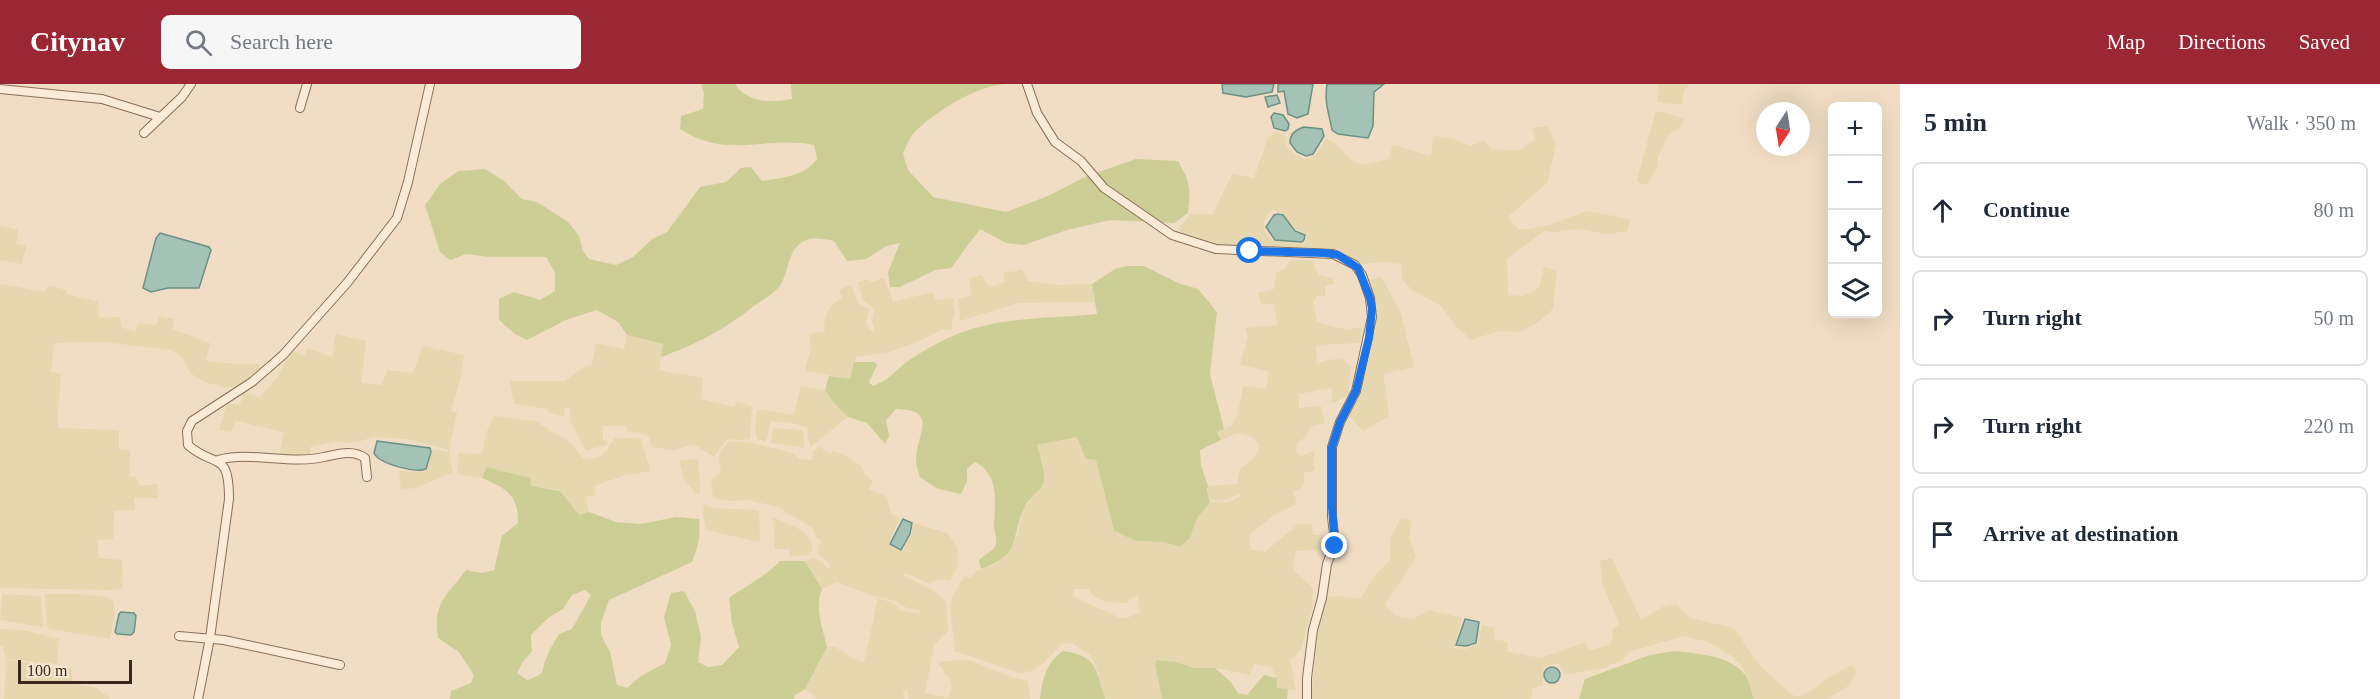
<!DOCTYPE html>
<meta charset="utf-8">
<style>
:root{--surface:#fff;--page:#f6f6f7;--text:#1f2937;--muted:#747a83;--line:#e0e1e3;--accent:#9c2734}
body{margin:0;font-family:Georgia,serif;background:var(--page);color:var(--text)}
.controls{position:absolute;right:18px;top:18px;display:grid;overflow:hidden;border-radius:9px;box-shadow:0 6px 24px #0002}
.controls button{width:54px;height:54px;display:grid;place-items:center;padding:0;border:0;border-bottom:2px solid var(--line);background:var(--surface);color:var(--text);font:30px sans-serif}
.compass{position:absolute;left:1756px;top:18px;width:54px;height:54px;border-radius:50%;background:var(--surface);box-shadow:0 6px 24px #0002;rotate:192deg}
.scale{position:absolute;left:18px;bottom:15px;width:114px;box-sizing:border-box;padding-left:6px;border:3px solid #3a281d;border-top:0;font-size:16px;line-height:21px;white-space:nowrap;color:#3a281d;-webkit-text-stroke:4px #f7e8d2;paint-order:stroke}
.stop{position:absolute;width:18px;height:18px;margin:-14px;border:4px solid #1a73e8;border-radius:50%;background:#fff}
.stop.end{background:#1a73e8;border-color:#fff;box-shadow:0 2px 6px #0008}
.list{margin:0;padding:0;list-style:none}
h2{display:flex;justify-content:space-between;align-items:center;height:78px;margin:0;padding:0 24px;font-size:26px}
h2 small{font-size:20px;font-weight:400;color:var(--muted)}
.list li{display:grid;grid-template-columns:39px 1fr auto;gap:18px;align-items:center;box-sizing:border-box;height:96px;margin:0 12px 12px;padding:0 12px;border:2px solid var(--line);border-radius:9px}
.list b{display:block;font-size:22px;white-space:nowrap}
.list em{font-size:20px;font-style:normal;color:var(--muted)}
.icon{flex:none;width:33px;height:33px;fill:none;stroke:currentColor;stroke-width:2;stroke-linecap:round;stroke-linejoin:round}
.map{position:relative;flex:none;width:1900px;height:615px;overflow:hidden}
header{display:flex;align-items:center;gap:36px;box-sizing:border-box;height:84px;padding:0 30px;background:var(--accent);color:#fff}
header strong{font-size:28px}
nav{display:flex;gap:33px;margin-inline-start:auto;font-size:21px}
.search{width:420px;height:54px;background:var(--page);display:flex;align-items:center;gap:15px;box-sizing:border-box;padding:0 21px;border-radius:9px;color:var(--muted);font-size:22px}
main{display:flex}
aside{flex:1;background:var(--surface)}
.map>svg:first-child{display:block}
.farmland{fill:#e6d7b0;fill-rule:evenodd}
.green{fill:#cdce96;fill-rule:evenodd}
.water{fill:#a5c2b6;stroke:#6b9184;stroke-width:1.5}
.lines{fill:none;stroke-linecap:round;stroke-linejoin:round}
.minor-casing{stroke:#8a6e59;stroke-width:10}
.minor{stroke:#faebd6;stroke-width:8}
.route{stroke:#1a73e8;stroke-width:8}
</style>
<header>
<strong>Citynav</strong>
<div class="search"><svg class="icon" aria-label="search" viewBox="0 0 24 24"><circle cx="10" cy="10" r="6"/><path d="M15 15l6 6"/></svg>Search here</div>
<nav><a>Map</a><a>Directions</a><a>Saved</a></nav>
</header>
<main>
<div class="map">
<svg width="1900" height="615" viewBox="0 0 1900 615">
<rect width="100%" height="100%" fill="#f0ddc3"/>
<g class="farmland">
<path d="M1656,0H1689L1684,7L1682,21L1657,18L1659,2Z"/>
<path d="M1656,27L1684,34L1682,41L1669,50L1658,73L1657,84L1647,101L1637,98L1639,88Z"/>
<path d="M1547,42L1556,60L1547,99L1508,133L1518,145H1530L1549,141L1587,127L1630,135L1627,147L1606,150L1578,145L1554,148L1544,147L1507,175L1508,211L1523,212L1539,204L1544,183L1557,187L1553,225L1537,239L1519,248L1499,247L1471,256L1457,243L1441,222L1412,206L1402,195L1401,180L1385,178L1362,180L1340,167L1221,162L1186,152L1178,145L1191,130L1212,131L1232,90L1254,94L1268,53L1276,48L1285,52L1286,61L1294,70L1305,75L1316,71L1326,55L1334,58L1352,77L1364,81L1388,75L1393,61L1431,72L1433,52L1453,55L1470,62L1484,57L1492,65L1518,67L1535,56L1532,44ZM1273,126L1281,128L1289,140L1297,146L1307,150V157L1303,160L1272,156L1265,148L1263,140L1267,131Z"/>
<path d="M0,142L18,146L16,160L26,162L22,180L0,176Z"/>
<path d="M1290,176H1312L1318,191L1332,194L1334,200L1325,202V212H1317L1313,218L1317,238L1347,246L1355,244L1363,245L1360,259L1316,261L1317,280L1327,276L1342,275L1351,282L1348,311L1336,318H1331L1333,307L1330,304L1299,310V324L1321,322L1325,339L1313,341L1303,355L1297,359L1296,368L1301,373L1307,369L1313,367L1315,368L1313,377L1315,386L1304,389V398L1302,403L1293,408L1296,417L1295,421L1275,430L1249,451L1251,466L1265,468L1298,440H1312L1313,451H1325L1327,463L1325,465L1296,467L1293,482L1295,488L1313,504L1312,524L1301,565L1295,573L1290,575L1296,606L1276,604L1277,594L1271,583L1254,580L1250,591L1215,584H1194L1176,578L1155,580L1162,615H1105L1097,584L1090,571L1072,559L1061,560L1045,578L1032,587L1019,589L955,567L950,524L953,511L964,492L970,494L977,487L994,480L1017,453L1024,423L1042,402L1044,383L1037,361L1077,353L1086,375L1096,376L1114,447L1136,457L1164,458L1180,463L1190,454L1197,434L1210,418H1229L1239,413L1242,408L1228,415L1216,417L1209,415L1208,402L1237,400L1240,385L1252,376L1258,367L1259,360L1252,353L1237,349L1221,356L1217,348L1231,342L1237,333L1243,302L1266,305L1269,287L1240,281L1248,253L1246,244L1277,241L1274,219L1261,221L1258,209L1274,205L1277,188L1286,184ZM1089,505L1092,511L1101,516L1119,519H1127L1130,515L1138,511V521L1141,528L1127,534H1120L1074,513V505Z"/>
<path d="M1022,186L1028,197L1057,201L1092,200L1095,218L1018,219L960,237L958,215L972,211L969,194L982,191L989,203L1005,198L1003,189Z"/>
<path d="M1381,193L1400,227L1414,283L1383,290L1389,332L1363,347L1348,331L1368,274L1375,239L1376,225L1368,196Z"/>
<path d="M884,194L893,218L933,208L935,216L953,214L955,231L952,236V246L944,245L919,257L890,268L856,273L850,295L805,287L811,263L809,250L825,247L824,237L830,223L842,214L839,206L851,201L858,219L869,225L866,240L870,246L875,247L872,237L874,225L863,216L858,198L868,195L871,198Z"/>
<path d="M0,200L45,208L49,202L67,206L66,210L98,218L99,234L120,233L121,243L135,248L138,239L156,241L160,232L174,235L172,245L210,259L206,277L236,280H257L263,286L238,303H223L205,298L190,289L183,274L171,266L104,258L54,259L51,288L61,290L58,327V344L119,346V365L130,367L129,392L136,393L140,402L157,400L158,414H134L135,426L114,427L113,455L97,456L99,474L121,476L123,486L122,504L111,506L0,504Z"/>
<path d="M336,250L366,257L361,299L382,301L387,286L413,289L423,262L464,271L461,293L451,327L457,328L449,366L406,355L373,353L358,358L347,359L338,357L310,363L311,374L279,372L284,348L236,337L231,348L219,346L227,319L240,321L243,309L260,313L278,292L291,266L305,272L307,264L332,273Z"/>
<path d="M627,251L663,260L659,286L703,294L701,315L734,323L737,318L752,322L750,355L742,356L727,355L714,373L694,360L674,366L652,363L648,351L628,348L626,342H603V356L607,357V361L586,366L570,337V324L565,323L564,333L548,328L546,325L514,320L510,297H565L583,283L592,281L596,259L624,265Z"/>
<path d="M801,302L825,306L833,318L848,333L810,363L807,344L793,339L771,337L766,358L757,355L755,345L757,325L794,331Z"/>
<path d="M494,332L535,337L571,359L583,374L593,375L602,372L615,354H641L650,387L623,392L594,402L596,411L586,413L589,428L579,431L560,407L554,405L531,402L486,383L482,394L457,390L459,369L482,370L486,349Z"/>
<path d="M773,344L803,346L804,364L771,359Z"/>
<path d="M730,357L753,359L793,369L799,375L812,376V368L819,363L830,369L834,367L844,371L861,382L865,390L873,398L869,405L887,413L891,430L900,434L888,460L902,468L912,450L913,439L947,449L957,463L958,483L950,497L939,495L930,500L905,489L903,491L933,506L946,517L948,547L934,561L925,609L948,614L952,604L951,597L939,581V578L961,576L971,577L1015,594L1028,597L1030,615H909L907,605L903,606L904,615H817L805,605L827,563H835L855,575L864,578L878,514L893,519L902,527L920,529L922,527L907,524L894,517L867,510L837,498L822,505L805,477L814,474L822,478L829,486L830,482L826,476L818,471V462L822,457L816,453L812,444L778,423L748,416L729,417L713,414L711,395L721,388L719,375L720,367Z"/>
<path d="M433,365L449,368L453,388L417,404L401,405L399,387L426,388Z"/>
<path d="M698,375L700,400V411L697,410L684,396L679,376Z"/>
<path d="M704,420L712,424L759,426L760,458L706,446L703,429Z"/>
<path d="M773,433L803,447L812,459V466L808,471L789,473V465H775Z"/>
<path d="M1400,435L1412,436L1409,452L1416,473L1385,521L1396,532L1413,535L1429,526L1462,534L1454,564L1466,565L1478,560L1482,541L1495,544L1494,555L1508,558L1507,567L1530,572L1541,574L1584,559L1590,566L1607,562L1613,555L1612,546L1619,540L1602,498L1600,477L1612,474L1641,536L1662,523L1677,520L1690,534L1734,544L1758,580L1791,610L1798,613L1804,611L1839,587L1853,581L1857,588L1847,603L1827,615H1754L1742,582L1730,571L1708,558L1683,552L1629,568L1624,575L1604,584L1564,591L1559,579L1543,583V601L1533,604L1531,615H1311L1318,546L1326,513L1340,512L1361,515L1374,492L1390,476V455Z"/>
<path d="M2,510L41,512L43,543L0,536Z"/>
<path d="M80,510L106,513L113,517L115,529L110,555L49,545L47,542L45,510Z"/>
<path d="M0,545L23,546L59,555L57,580L6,575L3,562H0Z"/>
<path d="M6,576L71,584L73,599L96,604L111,615H4Z"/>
</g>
<g class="green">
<path d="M701,0H735C747,19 772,19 792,15L791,0H1005C976,2 934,28 914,49C909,54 906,63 903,70L908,86L933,113L1006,128L1048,112L1087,92L1136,75L1178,77C1190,98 1191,105 1188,129L1174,139L1110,136L1067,146L1024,161L1006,159L980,145L951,184L935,186L900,203H890L888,188L900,159L886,162L866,175L847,177L834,157C825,155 814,153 806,156C784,166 791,192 776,206C770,212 761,217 754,222C722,247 699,259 661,273L663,260L627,251L618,238L597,226L566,236L527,256L515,250L499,236V215L514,208L540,216L555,207V188L546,173H489L466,170L450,176L440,168L425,121L440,100L458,87L485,85L504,97L522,115L537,118L568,138L579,152L583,167L589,175L616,181L633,173L652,155L667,148L700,103L726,98L741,84L751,83L762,97C782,94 805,92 817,75L814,61C766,51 727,76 680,45L681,32L703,25L704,9Z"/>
<path d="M1126,182H1144L1178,199L1198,205L1217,228L1210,290L1224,345L1217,348L1221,356L1200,366L1201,382L1208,402L1207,406L1210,418L1197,434L1190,454L1180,463L1164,458L1136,457L1114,447L1096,376L1086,375L1077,353L1037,361C1040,374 1050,394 1039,406C1034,411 1026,418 1024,424C1009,458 1023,469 981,485L979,476C983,472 991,468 994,464C999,456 994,449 994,441C995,418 1000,391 975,378L967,385V397L961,410L938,405L920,393C918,387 916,381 916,375C917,348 939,326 896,325L886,336L889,352L885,360L867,339L848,333L833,318L825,306L829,292L850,295L854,278H875L877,281L869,298L873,302C888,296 890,292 903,281C915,271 932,262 946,255C994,232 1045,235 1097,230L1092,200L1115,185Z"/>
<path d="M486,383L530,394L531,402L560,407L579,431L589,428L616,438L641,440L676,433L699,435C701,450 698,464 692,478L609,516L601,539V551L610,568L617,601L627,604L641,592L665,579L671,561L664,533L671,509L684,507L695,527L701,553L698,578L708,583L722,581L739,563L732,539L729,514C746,502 766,492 780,477H805L822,505C814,523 823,545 827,563L805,605L795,611L794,615H450L451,607L471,599L474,591L459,568L438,554C433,518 446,513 466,486L482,489L494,486L502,452L518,439C518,409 506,405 482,394ZM585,506L591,511L572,545L559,550C555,557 550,564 547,572C540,587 548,590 527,596L517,589L522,579L532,567L531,551L548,534L563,525L572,511Z"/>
<path d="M1063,567C1098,572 1096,586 1105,615H1040C1043,594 1045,580 1063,567Z"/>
<path d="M1675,567C1698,570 1731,571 1746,592C1750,598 1751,608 1754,615H1579L1585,595L1650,571Z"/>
<path d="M1157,576L1176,578L1194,584H1215L1231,598L1238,609L1247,611L1264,591L1277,594V604L1288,605L1287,615H1162L1155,580Z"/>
</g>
<g class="water">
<path d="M1222,0H1274L1272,8L1246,13L1223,9Z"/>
<path d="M1278,0H1313L1308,30L1297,34L1288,30L1284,7L1278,8Z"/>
<path d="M1327,0H1384L1374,8L1373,42L1368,54L1338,50L1332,46C1329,29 1324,18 1327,0Z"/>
<path d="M1277,11L1280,19L1268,23L1265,13Z"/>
<path d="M1274,29L1283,31L1289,40L1288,45L1285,47L1274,44L1271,33Z"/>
<path d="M1304,43L1322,45L1324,52L1313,70L1306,72L1297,68L1290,59C1290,49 1296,46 1304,43Z"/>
<path d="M1278,130L1283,131L1295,147L1305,151L1304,156L1302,158L1275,156L1266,143L1274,131Z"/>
<path d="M160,149L209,163L211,166L199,204H168L151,208L143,204L156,154Z"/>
<path d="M377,357L430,364L431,368L426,385C415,389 379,380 374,369Z"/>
<path d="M903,435L912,439L910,450L901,466L890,460Z"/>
<path d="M121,528L134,529L136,532L134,548L131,551L117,550L115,548L119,530Z"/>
<path d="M1465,535L1479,538L1476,559L1466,562L1456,561Z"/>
<circle cx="1552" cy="591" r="8"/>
</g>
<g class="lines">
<defs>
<g id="minor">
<path d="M1027,0L1037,29L1055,58L1081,77L1104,104L1172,151L1216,165L1333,170L1355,181L1362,191L1370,214L1372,233L1356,307L1340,338L1332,363V433L1335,459L1327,480L1322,514L1313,546L1307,594V615"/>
<path d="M0,5L102,15L160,33"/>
<path d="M300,24L307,0"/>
<path d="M144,49L182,13L191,0"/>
<path d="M218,376C253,367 289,381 324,373C338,370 353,365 365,374L367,393"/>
<path d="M179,552L224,556L340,581"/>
<path d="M198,615L210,554L229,415C229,365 215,385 188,361L187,347L192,337L252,298L283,271L347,199L397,134L408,98L430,0"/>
</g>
</defs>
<use href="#minor" class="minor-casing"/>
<use href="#minor" class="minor"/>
</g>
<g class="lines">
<path class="route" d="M1250,167L1326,169L1338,171L1358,184L1370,214L1372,225L1369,254L1356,307L1340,338L1332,363V424L1335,462"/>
</g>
</svg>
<div class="controls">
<button>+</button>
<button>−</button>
<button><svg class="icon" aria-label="locate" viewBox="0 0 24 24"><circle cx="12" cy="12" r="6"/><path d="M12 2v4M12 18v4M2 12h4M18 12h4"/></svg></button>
<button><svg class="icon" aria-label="layers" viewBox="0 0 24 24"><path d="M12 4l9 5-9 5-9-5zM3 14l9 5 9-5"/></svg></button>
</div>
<svg class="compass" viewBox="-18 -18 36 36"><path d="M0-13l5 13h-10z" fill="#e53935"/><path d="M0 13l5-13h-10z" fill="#747a83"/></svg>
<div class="scale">100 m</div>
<div class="stop" style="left:1250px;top:167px"></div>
<div class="stop end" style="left:1335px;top:462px"></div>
</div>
<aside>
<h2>5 min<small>Walk · 350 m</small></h2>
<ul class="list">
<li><svg class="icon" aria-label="ahead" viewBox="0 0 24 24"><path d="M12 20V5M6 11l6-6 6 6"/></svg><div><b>Continue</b></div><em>80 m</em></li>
<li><svg class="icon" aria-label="right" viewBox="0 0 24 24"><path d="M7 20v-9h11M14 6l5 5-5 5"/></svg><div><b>Turn right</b></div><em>50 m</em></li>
<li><svg class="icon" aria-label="right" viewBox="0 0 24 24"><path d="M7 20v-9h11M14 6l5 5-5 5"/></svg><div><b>Turn right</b></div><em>220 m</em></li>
<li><svg class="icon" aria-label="arrive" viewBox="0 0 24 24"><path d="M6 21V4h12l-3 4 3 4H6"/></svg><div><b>Arrive at destination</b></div></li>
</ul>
</aside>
</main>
